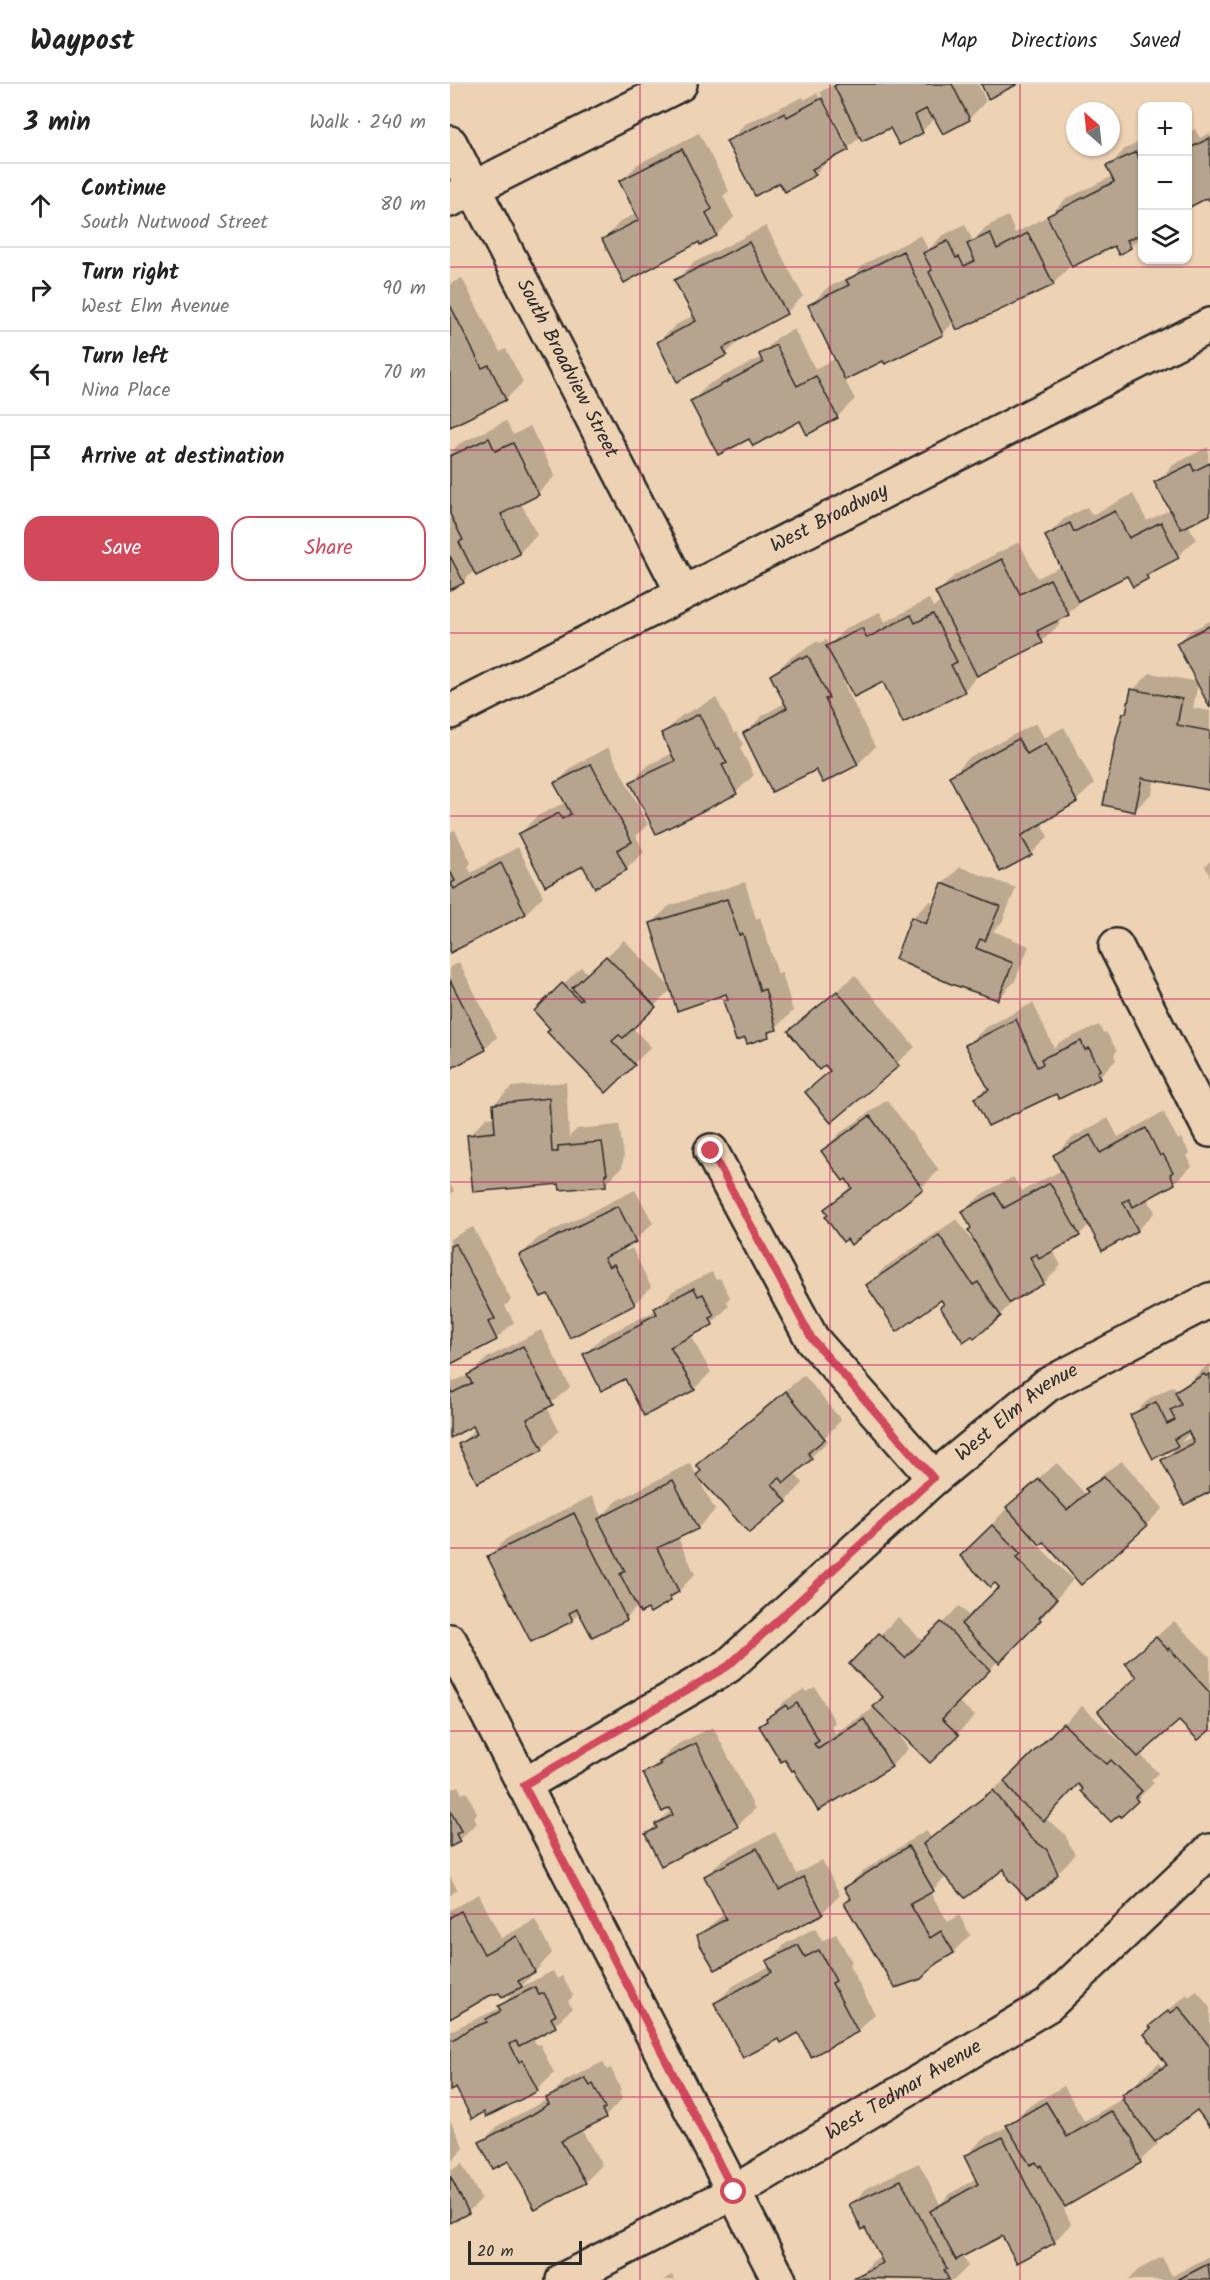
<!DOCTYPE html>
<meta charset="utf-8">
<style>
:root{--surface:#fff;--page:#f6f6f6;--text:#222;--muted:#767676;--line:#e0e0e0;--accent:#d1495b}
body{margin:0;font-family:Kalam,sans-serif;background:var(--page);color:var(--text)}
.controls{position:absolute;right:18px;top:18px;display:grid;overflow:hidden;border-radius:12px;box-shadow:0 2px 4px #0004}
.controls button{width:54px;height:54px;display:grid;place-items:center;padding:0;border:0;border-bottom:2px solid var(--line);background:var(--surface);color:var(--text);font:30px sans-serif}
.compass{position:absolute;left:616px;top:18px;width:54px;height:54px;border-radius:50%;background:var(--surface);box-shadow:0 2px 4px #0004;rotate:333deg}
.scale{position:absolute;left:18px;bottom:15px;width:114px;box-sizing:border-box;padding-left:6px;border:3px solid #2b2b2b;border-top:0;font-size:16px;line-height:21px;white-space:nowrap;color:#2b2b2b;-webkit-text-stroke:4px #edd2b4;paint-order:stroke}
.stop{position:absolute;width:18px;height:18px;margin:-14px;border:4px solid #d1495b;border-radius:50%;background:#fff}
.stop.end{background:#d1495b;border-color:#fff;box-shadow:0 2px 6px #0008}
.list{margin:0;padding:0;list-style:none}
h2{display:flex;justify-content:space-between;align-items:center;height:78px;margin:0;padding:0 24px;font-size:26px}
h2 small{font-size:20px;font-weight:400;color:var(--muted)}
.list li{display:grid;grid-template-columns:39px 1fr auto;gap:18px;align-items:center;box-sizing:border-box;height:84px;padding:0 24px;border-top:2px solid var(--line)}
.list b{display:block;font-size:22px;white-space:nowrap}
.list p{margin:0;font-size:20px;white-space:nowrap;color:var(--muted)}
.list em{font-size:20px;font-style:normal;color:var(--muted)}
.actions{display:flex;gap:12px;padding:18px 24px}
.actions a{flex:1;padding:14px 0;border:2px solid var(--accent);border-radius:18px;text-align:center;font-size:21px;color:var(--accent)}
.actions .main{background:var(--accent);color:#fff}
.icon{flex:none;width:33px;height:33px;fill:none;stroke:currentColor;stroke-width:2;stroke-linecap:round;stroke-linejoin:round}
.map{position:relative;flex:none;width:760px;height:2196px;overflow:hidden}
header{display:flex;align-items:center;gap:36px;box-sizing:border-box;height:84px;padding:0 30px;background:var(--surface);border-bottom:2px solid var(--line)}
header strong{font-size:28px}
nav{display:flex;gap:33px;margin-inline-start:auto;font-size:21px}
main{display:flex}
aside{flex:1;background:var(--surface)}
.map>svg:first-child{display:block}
.shadow{fill:#0003;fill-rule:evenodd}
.building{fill:#b7a48f;stroke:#2b2b2b;stroke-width:1.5}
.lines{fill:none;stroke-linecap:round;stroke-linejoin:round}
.minor-casing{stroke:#2b2b2b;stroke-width:38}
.major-casing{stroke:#2b2b2b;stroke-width:38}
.minor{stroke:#edd2b4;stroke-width:33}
.major{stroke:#edd2b4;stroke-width:33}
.route{stroke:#d1495b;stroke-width:8}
.grid{fill:none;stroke:#c2185b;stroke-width:1.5;stroke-opacity:0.55}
.labels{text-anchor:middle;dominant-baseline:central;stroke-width:5;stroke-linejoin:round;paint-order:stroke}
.street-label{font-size:20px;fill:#2b2b2b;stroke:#edd2b4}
</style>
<header>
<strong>Waypost</strong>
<nav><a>Map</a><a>Directions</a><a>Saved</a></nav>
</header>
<main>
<aside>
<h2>3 min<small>Walk · 240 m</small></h2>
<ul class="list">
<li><svg class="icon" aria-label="ahead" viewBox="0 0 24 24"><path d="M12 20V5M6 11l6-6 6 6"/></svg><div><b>Continue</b><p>South Nutwood Street</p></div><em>80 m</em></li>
<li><svg class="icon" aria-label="right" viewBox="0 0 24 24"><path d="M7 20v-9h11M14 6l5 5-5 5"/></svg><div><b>Turn right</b><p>West Elm Avenue</p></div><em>90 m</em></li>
<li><svg class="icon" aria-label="left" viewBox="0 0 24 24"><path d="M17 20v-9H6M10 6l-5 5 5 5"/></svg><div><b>Turn left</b><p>Nina Place</p></div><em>70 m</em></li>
<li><svg class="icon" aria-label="arrive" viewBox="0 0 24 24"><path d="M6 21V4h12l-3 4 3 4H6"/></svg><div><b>Arrive at destination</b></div></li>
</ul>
<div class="actions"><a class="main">Save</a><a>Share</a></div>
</aside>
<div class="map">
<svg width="760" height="2196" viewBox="0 0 760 2196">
<rect width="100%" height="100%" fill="#edd2b4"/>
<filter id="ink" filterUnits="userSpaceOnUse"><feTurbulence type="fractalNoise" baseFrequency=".0167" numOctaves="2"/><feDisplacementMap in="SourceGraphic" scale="12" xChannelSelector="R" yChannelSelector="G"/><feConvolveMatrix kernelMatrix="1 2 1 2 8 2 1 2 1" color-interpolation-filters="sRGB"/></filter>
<g filter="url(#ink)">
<g class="shadow">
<path d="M385,0H528L536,17L519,35L486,33L472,47L441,42L411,52L398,64L382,73L365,90L330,97L278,58L295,40L353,13L354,16L367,9L395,60H398L370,8Z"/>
<path d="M745,45L750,54L760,49V115L757,112L738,122V49Z"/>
<path d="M249,49L279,107L273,112L284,133L267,151L224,169L154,155L171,137L187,129L171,97L188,80Z"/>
<path d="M692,57V151L680,163L665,160L599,132L616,115L663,92L658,83L675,65Z"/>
<path d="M558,132L565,149L596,133L620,182L603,200L505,237L492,250L394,295L405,315L387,333L351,335L300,353L242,317L259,300L312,273L311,270L328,253L344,245L365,285L386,274L360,222L377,204L404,191L416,179L471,151L478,166L492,152L515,140L523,157L536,143Z"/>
<path d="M316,142L353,212L336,229L293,253L276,270L208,258L226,241L244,231L226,196L243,179Z"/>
<path d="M12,194L50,268L56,265L73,298L56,315L0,341V200Z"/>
<path d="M56,337L63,351L80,342L105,392L88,409L71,419L87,451L69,469L25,486L13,498L0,504V369L9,360Z"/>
<path d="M758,363L760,429L738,440L746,455L728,472L709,482L697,494L677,490L635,513L618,530L607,535L610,540L592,557L531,588L514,607L433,596L396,595L393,598L425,663L408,680L373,697L366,684L294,650L312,632L336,618L322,591L340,574L368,557L369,559L376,556L379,561L395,545L430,528L435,538L479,515L483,523L492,518L487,509L505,491L569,458L587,494L612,482L597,452L614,435L637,423L642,431L683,410L697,437L721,425L706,399L723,381Z"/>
<path d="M760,537V621L748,599L743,624L760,627V704L705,694L702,709L685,726L674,630L679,625L683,606L700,589L748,598L728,560L740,547Z"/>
<path d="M266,614L284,649L287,648L293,660L290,664L304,691L286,708L207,748L181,698L199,681L223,669L213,650L231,632Z"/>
<path d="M586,639L594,654L614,643L644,700L626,717L591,738L598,753L581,770L501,692L518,675Z"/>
<path d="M158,663L198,740L186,752L194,768L176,785L134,780L70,750L87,732L116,718L106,699L124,682Z"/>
<path d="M5,746L21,779L18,782L21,789L68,763L93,812L76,829L0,866V748Z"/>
<path d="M760,777V793L755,782Z"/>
<path d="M510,783L566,804L552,838L543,847L579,862L565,897L548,915L462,834L480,817L485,819L493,800Z"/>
<path d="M295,798L306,835L310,833L328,890L332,889L343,927L318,951L275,917L279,913L277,908L222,905L182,943L201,963L156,1007L86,927L131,883L138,890L174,856L221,904L202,839L219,822Z"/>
<path d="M9,878L47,953L35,965L0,983V883Z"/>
<path d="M405,891L465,963L381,1037L357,1008L381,985L340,948Z"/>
<path d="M583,919L604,964L610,958L649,941L653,949L656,948L667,967L664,970L666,976L649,993L607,1008L525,1014L538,1002L517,961L535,944Z"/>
<path d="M116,998L119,1053L127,1045L169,1041L174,1072L172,1083L155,1101L110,1098L19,1052L36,1034L45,1033L44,1020L62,1003Z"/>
<path d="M437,1016L489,1086L472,1103L401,1158L376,1125L402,1101L373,1067L390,1049Z"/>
<path d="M713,1028L728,1056L731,1054L740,1069L737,1072L742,1082L724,1099L697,1114L705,1128L688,1146L652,1165L640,1140L629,1151L602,1166L611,1181L594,1199L567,1213L550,1231L495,1220L491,1213L418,1201L435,1183L507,1135L529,1167L531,1166L523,1143L514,1127L532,1110L563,1093L572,1107L612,1086L605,1071L622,1054L658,1034L668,1053Z"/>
<path d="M0,1100L4,1107L0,1111Z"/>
<path d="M185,1106L203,1139L185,1156L174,1162L176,1167L182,1164L201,1203L184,1220L98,1208L70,1172L88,1154Z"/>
<path d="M23,1143L61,1216L55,1222L64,1238L46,1255L2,1278L0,1155Z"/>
<path d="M262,1188L266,1196L270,1194L280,1213L277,1217L279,1222L262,1239L240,1251L261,1288L244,1305L176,1293L135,1270L152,1253L203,1228L223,1207Z"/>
<path d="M91,1246L120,1303L97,1323L109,1347L92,1365L10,1360L26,1344L24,1340L0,1352V1299L19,1291L37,1274Z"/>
<path d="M760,1279V1407L713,1376L726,1363L682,1332L700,1314L724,1302L727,1308ZM741,1348L743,1352L732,1358V1357Z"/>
<path d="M354,1291L391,1336L375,1353L378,1357L344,1389L353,1399L336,1417L253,1387L248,1382L266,1364Z"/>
<path d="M672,1377L713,1424L696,1441L594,1456L585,1453L583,1456L623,1496L605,1516L607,1518L508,1617L525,1632L480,1677L447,1646L458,1665L441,1682L345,1684L311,1642L335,1617L354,1605L356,1608L365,1603L385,1638L381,1642L385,1649L426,1623L435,1613L401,1580L448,1533L474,1558L509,1522L520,1533L551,1503L512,1472L575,1405L607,1379L635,1410L655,1388Z"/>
<path d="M240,1379L265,1426L248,1444L228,1454L245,1490L220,1516L199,1523L188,1522L176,1534L130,1528L122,1536L39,1472L56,1455L142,1412L152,1432L167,1417Z"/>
<path d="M724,1537L760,1573V1644L729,1635L690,1670L708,1689L701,1696L704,1699L671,1731L628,1699L595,1734L614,1749L625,1771L594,1803L554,1782L497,1792L480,1808L498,1838L509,1831L520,1851L503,1868L396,1819L402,1814L396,1804L413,1787L476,1746L481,1754L562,1691L632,1622L676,1663L679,1661L650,1627L688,1592L677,1579Z"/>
<path d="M263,1643L305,1725L287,1742L196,1751L222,1725L195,1690L228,1660Z"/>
<path d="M8,1702L12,1710L17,1708L27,1729L23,1733L27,1739L9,1756L0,1761V1706Z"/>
<path d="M325,1748L347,1790L372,1776L390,1811L372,1829L266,1884L249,1851L275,1829L256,1792L273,1775Z"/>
<path d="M0,1792L7,1805L0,1812Z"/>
<path d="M29,1810L51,1854L85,1836L102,1869L71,1903L103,1887L107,1895L112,1892L123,1912L118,1917L122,1924L105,1941L82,1953L87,1961L90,1960L104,1989L87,2006L34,2026L6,2002L0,2005V1947L48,1925L67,1905L49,1907L0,1931V1826Z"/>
<path d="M365,1844L372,1857L386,1850L402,1878L399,1881L425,1930L407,1947H349L330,1953L266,1919L283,1902L320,1882L318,1878L335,1860Z"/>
<path d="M747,1907L760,1924V2040L748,2024L706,2055L708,2060L690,2077L609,2114L621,2140L604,2158L553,2150L512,2171L518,2182L504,2196H406L423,2177L431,2173L416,2142L400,2121L418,2103L469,2079L490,2120L500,2110L527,2094L516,2072L533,2055L559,2042L576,2024L614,2002L634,2037L674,2014L692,1993L709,1979L712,1982L717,1978L701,1942L737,1910L739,1913Z"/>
<path d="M153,1978L157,1986L161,1984L171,2006L169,2008L172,2015L155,2033L131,2045L152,2081L135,2098L60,2075L31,2059L49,2041L98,2015L115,1997Z"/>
<path d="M0,2036L14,2064L0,2079Z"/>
<path d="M12,2080L31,2115L18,2128L0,2137V2087Z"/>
<path d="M760,2172V2196H678L688,2186L712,2173L722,2192Z"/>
<path d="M222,2191L224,2196H213Z"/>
</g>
<g class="building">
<path d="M388,0H502L520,36L493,50L483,32L481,33L476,25L465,31L473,49L449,61L440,44L412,57L384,2Z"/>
<path d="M531,0H568L538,15Z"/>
<path d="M372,14L399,66L362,85L366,91L335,108L329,99L305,112L276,57L335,29L337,33Z"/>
<path d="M760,54V117L757,114L738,124V65Z"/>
<path d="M232,65L262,125L256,129L267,152L250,161L249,158L174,199L152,155L189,136L169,97Z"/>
<path d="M686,68L692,81V150L677,156L681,164L669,171L664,162L622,183L597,132L664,98L656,82Z"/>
<path d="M540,149L547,165L578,149L604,201L507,246L479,188L482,186L473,169L498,157L506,174L509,173L514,182L525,177L517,160Z"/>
<path d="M299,158L337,230L273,264L277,271L227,298L207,258L246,237L224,196Z"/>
<path d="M453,167L493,251L435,280L433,277L395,296L358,221L399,201L396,196Z"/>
<path d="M0,221L32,284L39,281L56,316L0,343Z"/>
<path d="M326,261L347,302L366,292L388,334L357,351L350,337L303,362L299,355L268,371L240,317L313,279L309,270Z"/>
<path d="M39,354L45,367L63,359L89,411L51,430L70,470L26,492L9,458L13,456L0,430V372Z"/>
<path d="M760,379V431L731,445L704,398L741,380L744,387Z"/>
<path d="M665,427L679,454L711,438L729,474L696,491L698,495L683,503L677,492L628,517L595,452L620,439L624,448Z"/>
<path d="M0,472L14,499L0,506Z"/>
<path d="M552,475L570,510L600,495L619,531L587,547L593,559L527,592L485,508Z"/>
<path d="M483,530L507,578L501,581L515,608L453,639L433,598L404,613L376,562L412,544L417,554L461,531L465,539Z"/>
<path d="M759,542L760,545V624L726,559Z"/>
<path d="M358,572L379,614L375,615L408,681L373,699L366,686L322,708L293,649L337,624L320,591L350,573L352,575Z"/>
<path d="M681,605L732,615L727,641L760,647L759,706L692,694L685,728L653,721L666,655L673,629H676Z"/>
<path d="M249,630L266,665L269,664L277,679L272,681L287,710L206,750L180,698L225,677L211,649Z"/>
<path d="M568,655L577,670L596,659L627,718L571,752L582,771L550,788L499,692Z"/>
<path d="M141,680L182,758L167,766L177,786L145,804L133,782L95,802L68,750L109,729L112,735L121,730L104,699Z"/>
<path d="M51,779L76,830L0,869V787L5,797L1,799L4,805Z"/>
<path d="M492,799L550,822L535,857L530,855L526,864L563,879L548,916L501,900L445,875L461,833L476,840Z"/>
<path d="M277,815L289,851L293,850L310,907L315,905L327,946L318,948L319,953L297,960L295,954L286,957L273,916H278L276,910L227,927L200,839Z"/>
<path d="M156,872L206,923L173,954L169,951L162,957L185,981L156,1009L97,948L100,945L84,927L112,899L130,917L132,915L122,904Z"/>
<path d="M0,896L36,966L0,985Z"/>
<path d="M387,907L449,982L381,1039L355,1008L380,987L375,981L369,986L338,947Z"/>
<path d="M566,935L587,983L593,980L591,975L631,957L635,966L639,964L650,986L647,988L650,995L609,1015L606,1010L538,1042L524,1014L539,1006L515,961Z"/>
<path d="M99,1014L102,1068H108V1062L152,1058L157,1090H155L156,1102L110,1106L109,1100L23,1108L17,1051L45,1048L43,1020Z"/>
<path d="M420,1032L473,1105L401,1161L397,1155L393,1158L375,1133L378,1131L374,1125L402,1104L396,1095L393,1097L371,1067Z"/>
<path d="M696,1044L710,1072L713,1070L723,1088L720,1090L725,1100L683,1123L679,1115L673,1118L688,1147L652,1167L603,1071L640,1051L650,1069Z"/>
<path d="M600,1099L630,1152L589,1175L587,1170L580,1173L594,1200L559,1219L518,1146L521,1144L512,1127L545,1109L554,1124Z"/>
<path d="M168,1122L186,1158L154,1174L159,1183L164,1180L185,1221L120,1254L98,1210L91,1213L69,1171Z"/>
<path d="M489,1151L523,1201L528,1198L551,1232L524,1255L522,1252L513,1258L490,1223L494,1220L491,1216L447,1248L416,1201Z"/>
<path d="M5,1160L45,1235L38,1238L47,1256L1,1280L0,1162Z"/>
<path d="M244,1204L248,1212L253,1210L264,1232L260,1234L263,1241L220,1263L245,1306L194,1332L175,1295L151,1307L133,1270L192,1240L191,1238L207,1230L204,1224Z"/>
<path d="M73,1262L103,1321L77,1335L93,1366L27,1399L8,1360L27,1350L23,1342L0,1354V1306L2,1309L22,1299L17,1291Z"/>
<path d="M754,1290L756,1292L760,1290V1408L734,1421L711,1376L744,1359L738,1347L724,1355L728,1362L703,1375L680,1331L706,1318L717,1340L725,1336L720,1326L731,1321L725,1308Z"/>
<path d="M336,1307L375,1355L358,1369L362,1375L334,1399L330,1394L322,1400L337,1418L299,1449L246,1391L251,1387L246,1381Z"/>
<path d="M654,1393L697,1442L631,1501L594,1458L590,1461L556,1423L589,1395L617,1426L638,1408L635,1405Z"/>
<path d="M223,1396L248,1445L207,1464L229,1508L219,1513L221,1517L200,1529L198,1525L190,1529L170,1490L175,1487L148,1435Z"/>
<path d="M124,1429L177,1536L142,1553L127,1525L119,1529L123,1537L81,1558L37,1472Z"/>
<path d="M542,1441L571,1470L566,1474L607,1515L589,1534L591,1536L549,1579L511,1540L549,1503L545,1499L540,1503L510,1472Z"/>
<path d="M491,1538L540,1586L492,1635L509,1651L480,1679L423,1623L433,1613L399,1580L429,1549L455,1574Z"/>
<path d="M706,1553L718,1566L719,1564L760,1609V1646L748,1656L729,1637L688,1673L663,1647L648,1627L687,1593L675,1579Z"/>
<path d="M347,1619L369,1657L364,1660L368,1665L414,1635L442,1683L368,1727L344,1686L342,1687L335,1676L331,1678L309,1642L317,1637L316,1634L336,1621L338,1625Z"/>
<path d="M613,1639L644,1670L657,1680L661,1676L692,1707L685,1714L688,1717L671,1733L669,1731L661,1738L631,1707L633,1705L628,1700L594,1737L570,1718L554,1697Z"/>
<path d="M246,1659L288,1743L211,1782L195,1750L207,1744L205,1740L223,1731L220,1724L212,1728L193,1689L211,1680L209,1678Z"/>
<path d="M543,1706L580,1753L597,1766L608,1790L595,1804L577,1814L558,1795L554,1785L515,1814L488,1785L473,1760Z"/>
<path d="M0,1726L11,1747L6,1750L10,1758L0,1763Z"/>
<path d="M458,1762L484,1807L460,1820L480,1854L491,1847L504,1869L487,1879L471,1895L445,1904L394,1819L401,1815L394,1804Z"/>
<path d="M307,1764L329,1806L354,1793L373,1830L265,1886L250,1861L247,1851L276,1835L254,1792Z"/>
<path d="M11,1827L34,1870L67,1852L85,1888L68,1897L72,1903L52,1913L49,1909L39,1912L0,1935V1833Z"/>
<path d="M348,1861L355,1873L369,1866L386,1897L382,1899L408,1948L361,1973L348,1949L331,1959L329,1955L293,1974L264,1919L322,1888L316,1877Z"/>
<path d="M85,1903L89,1911L94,1909L106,1931L101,1934L106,1943L69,1962L66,1957L60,1960L69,1978L72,1976L88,2007L36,2033L34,2028L22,2035L6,2004L0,2007V1954L3,1956L19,1945L37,1938L36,1935L51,1927L48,1922Z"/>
<path d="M729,1923L760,1963V2043L747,2026L705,2058L672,2015L674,2013L672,2010L717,1981L694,1950L701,1944L699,1942L719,1926L721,1929Z"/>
<path d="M135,1994L140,2002L143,2000L155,2024L152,2026L156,2034L111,2057L136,2099L85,2126L59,2077L43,2085L29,2058L83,2030L99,2020L96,2014Z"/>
<path d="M596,2018L617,2053L661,2027L682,2054L691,2079L615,2123L599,2099L591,2081L589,2083L586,2078L580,2081L556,2041Z"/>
<path d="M553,2053L605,2159L567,2179L552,2152L506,2176L480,2127L528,2100L514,2072Z"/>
<path d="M0,2092L19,2129L0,2139Z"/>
<path d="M451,2096L497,2185L494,2186L499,2196L403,2194L433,2179L415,2144L412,2146L399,2120Z"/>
<path d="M758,2180L760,2196H727Z"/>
</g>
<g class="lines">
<defs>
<g id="minor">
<path id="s1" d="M0,59L233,509"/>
<path d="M0,116L230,0"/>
<path d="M666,862L760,1046"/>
<path d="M261,1067L362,1255L484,1394"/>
<path d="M0,1557L329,2196"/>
<path id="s2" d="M74,1701L278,1582L484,1394L597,1301L760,1216"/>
<path id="s3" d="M113,2196L284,2108L598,1921L760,1767"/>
</g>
<g id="major">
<path id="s4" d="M0,628L760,241"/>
</g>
</defs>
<use href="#minor" class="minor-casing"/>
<use href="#major" class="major-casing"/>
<use href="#minor" class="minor"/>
<use href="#major" class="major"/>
</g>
</g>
<g class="lines" filter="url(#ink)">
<path class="route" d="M261,1067L362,1255L483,1394L278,1582L74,1701L284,2108"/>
</g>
<path class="grid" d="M190,0V2196M380,0V2196M570,0V2196M0,183H760M0,366H760M0,549H760M0,732H760M0,915H760M0,1098H760M0,1281H760M0,1464H760M0,1647H760M0,1830H760M0,2013H760"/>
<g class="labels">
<g class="street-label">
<text stroke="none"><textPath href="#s1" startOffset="254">South Broadview Street</textPath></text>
<text stroke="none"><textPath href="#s4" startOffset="426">West Broadway</textPath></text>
<text stroke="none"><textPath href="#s2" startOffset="621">West Elm Avenue</textPath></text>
<text stroke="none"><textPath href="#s3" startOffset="390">West Tedmar Avenue</textPath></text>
</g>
</g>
</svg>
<div class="controls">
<button>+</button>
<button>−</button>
<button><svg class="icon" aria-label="layers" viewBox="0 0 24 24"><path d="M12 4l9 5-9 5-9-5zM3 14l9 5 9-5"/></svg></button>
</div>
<svg class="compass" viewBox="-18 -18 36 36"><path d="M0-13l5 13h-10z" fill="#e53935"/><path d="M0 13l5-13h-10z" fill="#767676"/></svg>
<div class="scale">20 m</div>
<div class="stop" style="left:284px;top:2108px"></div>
<div class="stop end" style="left:261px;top:1067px"></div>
</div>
</main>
